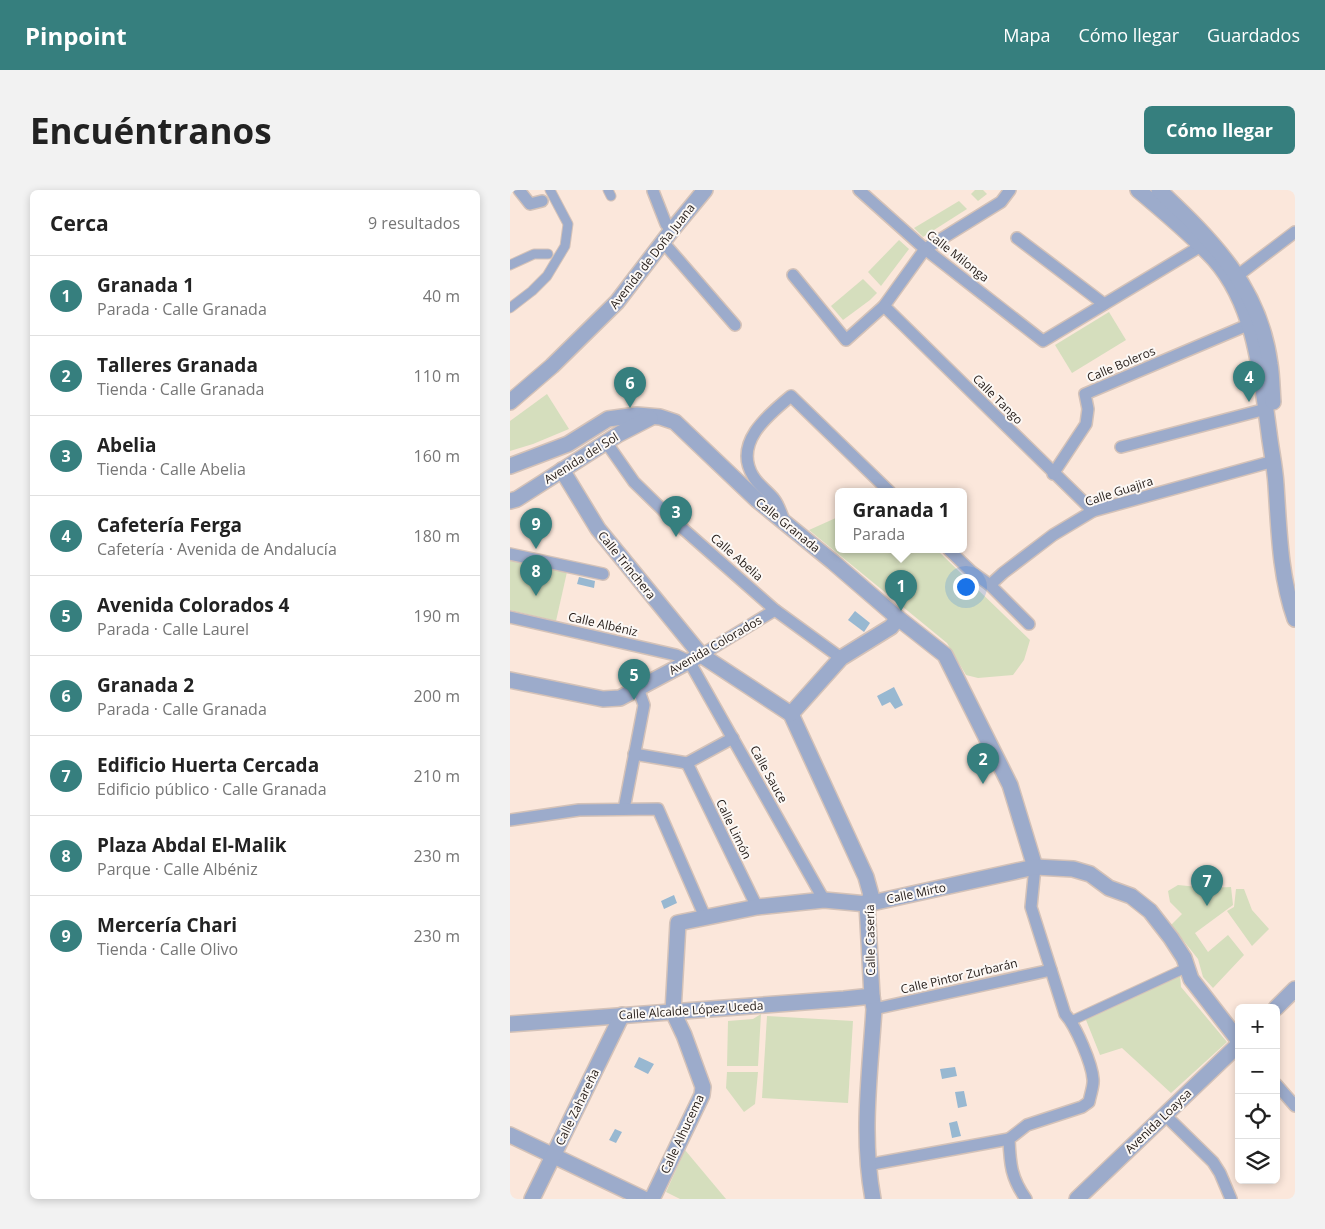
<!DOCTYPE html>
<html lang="es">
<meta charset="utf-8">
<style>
:root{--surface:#fff;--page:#f2f2f2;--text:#222;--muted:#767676;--line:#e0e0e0;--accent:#367f7e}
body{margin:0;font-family:"Open Sans",sans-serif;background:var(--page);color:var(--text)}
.controls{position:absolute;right:15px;bottom:15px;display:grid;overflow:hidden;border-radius:8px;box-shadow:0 2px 8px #0003}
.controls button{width:45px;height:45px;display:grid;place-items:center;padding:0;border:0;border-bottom:1px solid var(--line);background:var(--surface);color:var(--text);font:25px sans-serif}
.you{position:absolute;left:455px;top:396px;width:18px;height:18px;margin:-12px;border:4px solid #fff;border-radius:50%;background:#1a73e8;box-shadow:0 0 0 8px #1a73e833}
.badge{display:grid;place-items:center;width:32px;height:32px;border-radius:50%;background:var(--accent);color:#fff;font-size:16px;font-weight:700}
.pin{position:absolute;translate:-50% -41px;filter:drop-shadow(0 1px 2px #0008)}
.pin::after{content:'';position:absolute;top:26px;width:18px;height:15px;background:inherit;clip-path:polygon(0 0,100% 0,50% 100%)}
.popup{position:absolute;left:325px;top:298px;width:132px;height:65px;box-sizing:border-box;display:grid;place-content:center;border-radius:8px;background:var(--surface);filter:drop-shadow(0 1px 4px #0005);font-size:16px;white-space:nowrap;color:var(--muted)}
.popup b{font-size:19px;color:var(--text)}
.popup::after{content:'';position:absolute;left:50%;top:100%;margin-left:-10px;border:10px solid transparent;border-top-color:var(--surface)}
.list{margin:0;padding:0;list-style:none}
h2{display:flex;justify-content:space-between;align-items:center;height:65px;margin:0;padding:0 20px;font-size:21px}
h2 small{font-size:16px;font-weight:400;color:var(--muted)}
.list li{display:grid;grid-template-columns:32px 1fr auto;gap:15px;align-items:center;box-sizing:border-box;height:80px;padding:0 20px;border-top:1px solid var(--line)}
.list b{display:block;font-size:19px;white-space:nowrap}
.list p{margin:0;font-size:16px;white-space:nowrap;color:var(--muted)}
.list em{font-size:16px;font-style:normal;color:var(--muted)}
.icon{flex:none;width:28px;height:28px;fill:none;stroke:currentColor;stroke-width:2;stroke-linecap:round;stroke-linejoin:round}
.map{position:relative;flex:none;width:785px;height:1009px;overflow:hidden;border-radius:8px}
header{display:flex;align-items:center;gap:30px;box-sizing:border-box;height:70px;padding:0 25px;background:var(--accent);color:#fff}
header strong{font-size:24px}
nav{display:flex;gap:28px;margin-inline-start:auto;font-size:18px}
.intro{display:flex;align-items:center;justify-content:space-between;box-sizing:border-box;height:120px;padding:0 30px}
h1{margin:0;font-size:35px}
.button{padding:12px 22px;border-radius:8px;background:var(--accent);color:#fff;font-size:18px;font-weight:700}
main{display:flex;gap:30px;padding:0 30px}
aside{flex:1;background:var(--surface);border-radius:8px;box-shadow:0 2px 8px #0003}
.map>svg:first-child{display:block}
.green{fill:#d5debd}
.water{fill:#98b8d1}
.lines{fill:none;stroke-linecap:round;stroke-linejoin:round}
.pedestrian-casing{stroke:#d4c2b8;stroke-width:11}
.minor-casing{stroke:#d4c2b8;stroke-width:14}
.tertiary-casing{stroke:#d4c2b8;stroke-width:18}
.pedestrian{stroke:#9cabcb;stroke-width:9}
.minor{stroke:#9cabcb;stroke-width:11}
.tertiary{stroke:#9cabcb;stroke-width:15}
.labels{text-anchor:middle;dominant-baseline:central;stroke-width:4;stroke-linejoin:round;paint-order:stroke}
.street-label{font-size:12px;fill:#231b17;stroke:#fcf8f5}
</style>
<header>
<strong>Pinpoint</strong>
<nav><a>Mapa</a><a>Cómo llegar</a><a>Guardados</a></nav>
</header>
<div class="intro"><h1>Encuéntranos</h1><a class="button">Cómo llegar</a></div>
<main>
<aside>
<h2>Cerca<small>9 resultados</small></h2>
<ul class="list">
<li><span class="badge">1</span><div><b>Granada 1</b><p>Parada · Calle Granada</p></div><em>40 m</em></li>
<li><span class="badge">2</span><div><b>Talleres Granada</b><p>Tienda · Calle Granada</p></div><em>110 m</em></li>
<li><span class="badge">3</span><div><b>Abelia</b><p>Tienda · Calle Abelia</p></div><em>160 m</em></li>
<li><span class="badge">4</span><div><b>Cafetería Ferga</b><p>Cafetería · Avenida de Andalucía</p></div><em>180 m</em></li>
<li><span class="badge">5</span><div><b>Avenida Colorados 4</b><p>Parada · Calle Laurel</p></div><em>190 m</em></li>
<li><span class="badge">6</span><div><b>Granada 2</b><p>Parada · Calle Granada</p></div><em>200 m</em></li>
<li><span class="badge">7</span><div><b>Edificio Huerta Cercada</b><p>Edificio público · Calle Granada</p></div><em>210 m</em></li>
<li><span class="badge">8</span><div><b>Plaza Abdal El-Malik</b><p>Parque · Calle Albéniz</p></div><em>230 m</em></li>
<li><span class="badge">9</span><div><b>Mercería Chari</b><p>Tienda · Calle Olivo</p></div><em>230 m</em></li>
</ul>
</aside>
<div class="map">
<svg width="785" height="1009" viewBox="0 0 785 1009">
<rect width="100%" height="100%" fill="#fbe7db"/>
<g class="green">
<path d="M465,0H473L477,4L468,11L461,4Z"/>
<path d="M449,11L457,19L413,47L404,38Z"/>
<path d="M389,50L399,59L371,96L358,82Z"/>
<path d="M353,89L367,103L360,110L333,130L321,116Z"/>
<path d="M599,122L616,150L562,183L545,155Z"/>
<path d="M37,204L59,239L23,254L0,261V231Z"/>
<path d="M328,327V360H427L520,450L514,470L503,485L468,488L456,485L437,453L299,340Z"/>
<path d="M0,368L57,382L46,431L0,420Z"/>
<path d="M668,695L698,698L721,697L723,715L685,743L698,762L718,745L734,765L703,798L693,787L688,769L661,735L672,724L660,712L658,701Z"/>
<path d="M726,699H734L742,720L759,739L742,756L717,721L724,717Z"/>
<path d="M670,783L671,797L717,852L661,903L612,858L590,865L574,825Z"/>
<path d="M251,824L248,876H217L218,831L243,829Z"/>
<path d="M257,826L343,831L338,913L252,908Z"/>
<path d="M217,882H248L245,914L234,922L216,898Z"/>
<path d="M175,960L216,1009H170L156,1002Z"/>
</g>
<g class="water">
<path d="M69,387L85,391L84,398L67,394Z"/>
<path d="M345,421L360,433L354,442L338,430Z"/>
<path d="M384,497L393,515L385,519L380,512L372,516L367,506Z"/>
<path d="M164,705L167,713L154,719L151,711Z"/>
<path d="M129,867L144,874L138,884L124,877Z"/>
<path d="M445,877L447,886L432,889L430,879Z"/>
<path d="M454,901L457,916L448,918L445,902Z"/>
<path d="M447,931L451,946L442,948L439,933Z"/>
<path d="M105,939L112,942L106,953L99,950Z"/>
</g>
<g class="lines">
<defs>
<g id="pedestrian">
<path d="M98,0L101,6"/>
<path d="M0,75L24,64H38"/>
<path d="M0,118L22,101L37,86L55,56L58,34L40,0"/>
<path d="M561,831L678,777"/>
</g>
<g id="minor">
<path d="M9,0L20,14L32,11"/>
<path d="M349,0L415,59L533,151L691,56"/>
<path d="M143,1L156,34L162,40"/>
<path d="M507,48L594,114"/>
<path d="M153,52L225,135"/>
<path d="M283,85L336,150L374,116L415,59L491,12L500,0"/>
<path d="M727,86L785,42"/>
<path d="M374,116L583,321"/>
<path d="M96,252L124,292L162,329L265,420L331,468"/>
<path d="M611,257L756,219"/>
<path d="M543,284L576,234L578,219L575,204L740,134"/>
<path d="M274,330C271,324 269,315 264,309C258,301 248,295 243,286C223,253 258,225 281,206L380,302"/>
<path d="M439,360L462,382L480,395L519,434"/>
<path d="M0,364L93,384"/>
<path d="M480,395L493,383L543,345L583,321L764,271"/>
<path d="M0,427L166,465L179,471L314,710"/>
<path d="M191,465L265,420"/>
<path d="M124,564L177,573L223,548"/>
<path d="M177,573L247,717"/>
<path d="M114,619L134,515L128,498"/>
<path d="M0,630L69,620L148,619L195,727"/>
<path d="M364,819L541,780"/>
<path d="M766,894L785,916"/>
<path d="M655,925L703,972L710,983L721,1009"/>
<path d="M357,975L499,949"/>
<path d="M516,1009C501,988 500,974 499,949L517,935L572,917L579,912C580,905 584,896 583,889C582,874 566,836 555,824L521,717L525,677"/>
</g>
<g id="tertiary">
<path d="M628,0C654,22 681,44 704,69C745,115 751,184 759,243C761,260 765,277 766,295C769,340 770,387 785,429"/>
<path d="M649,0C702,50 750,97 760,174C762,186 762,199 763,212"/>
<path d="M0,212L42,176L107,112L162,40L195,0"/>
<path d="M0,276L58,254L98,229L127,225L150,227L165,232L247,310L323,372L388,428L435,465L500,595L525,677"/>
<path d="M52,280L88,339L191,465L281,524L356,687L361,705L357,714L362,806L364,819C360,883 351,946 363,1009"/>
<path d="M0,311L7,309L109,244L140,228"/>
<path d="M0,490L93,509L110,508L191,465"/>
<path d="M281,524L331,468L381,437L388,428"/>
<path d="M766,818L785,799"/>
<path d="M0,834L334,809L362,806"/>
<path d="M0,945L134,1009"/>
<path d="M22,1009L112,825"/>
<path d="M142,1009L192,905L193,897L174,845L163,822L168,733L247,717L314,710L357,714L525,677L563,679L580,684L599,698L621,706L640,721L661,748L674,768L681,789L729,851"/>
<path d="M567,1009L729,854"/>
</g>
</defs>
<use href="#pedestrian" class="pedestrian-casing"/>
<use href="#minor" class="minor-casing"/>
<use href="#tertiary" class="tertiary-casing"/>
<use href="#pedestrian" class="pedestrian"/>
<use href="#minor" class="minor"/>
<use href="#tertiary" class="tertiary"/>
</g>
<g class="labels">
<g class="street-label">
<text transform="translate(142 66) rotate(-52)">Avenida de Doña Juana</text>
<text transform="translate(448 66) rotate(38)">Calle Milonga</text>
<text transform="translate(611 174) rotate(-23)">Calle Boleros</text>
<text transform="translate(488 209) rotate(45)">Calle Tango</text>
<text transform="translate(71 268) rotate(-32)">Avenida del Sol</text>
<text transform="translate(609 301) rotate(-18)">Calle Guajira</text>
<text transform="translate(278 335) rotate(39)">Calle Granada</text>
<text transform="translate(227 367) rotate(41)">Calle Abelia</text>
<text transform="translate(117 375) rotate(51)">Calle Trinchera</text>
<text transform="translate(93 434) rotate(13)">Calle Albéniz</text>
<text transform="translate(205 455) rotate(-30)">Avenida Colorados</text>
<text transform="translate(259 584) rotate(61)">Calle Sauce</text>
<text transform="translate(224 639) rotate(64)">Calle Limón</text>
<text transform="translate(406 703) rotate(-12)">Calle Mirto</text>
<text transform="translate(360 750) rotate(-91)">Calle Casería</text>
<text transform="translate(449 786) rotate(-13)">Calle Pintor Zurbarán</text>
<text transform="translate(181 820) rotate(-4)">Calle Alcalde López Uceda</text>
<text transform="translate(67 917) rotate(-64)">Calle Zahareña</text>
<text transform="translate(648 931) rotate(-44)">Avenida Loaysa</text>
<text transform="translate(172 944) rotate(-65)">Calle Alhucema</text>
</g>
</g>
</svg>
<div class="controls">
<button>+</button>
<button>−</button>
<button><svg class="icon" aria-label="locate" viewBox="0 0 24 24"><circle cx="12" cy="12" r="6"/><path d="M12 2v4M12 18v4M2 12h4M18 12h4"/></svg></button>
<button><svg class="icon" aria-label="layers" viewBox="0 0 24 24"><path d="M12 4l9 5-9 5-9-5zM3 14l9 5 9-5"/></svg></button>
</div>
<div class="you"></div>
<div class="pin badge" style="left:391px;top:421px">1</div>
<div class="popup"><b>Granada 1</b>Parada</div>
<div class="pin badge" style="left:473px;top:594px">2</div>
<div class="pin badge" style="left:166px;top:347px">3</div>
<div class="pin badge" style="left:739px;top:212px">4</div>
<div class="pin badge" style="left:124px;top:510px">5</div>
<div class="pin badge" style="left:120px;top:218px">6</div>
<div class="pin badge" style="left:697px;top:716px">7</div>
<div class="pin badge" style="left:26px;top:406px">8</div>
<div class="pin badge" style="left:26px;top:359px">9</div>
</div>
</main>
